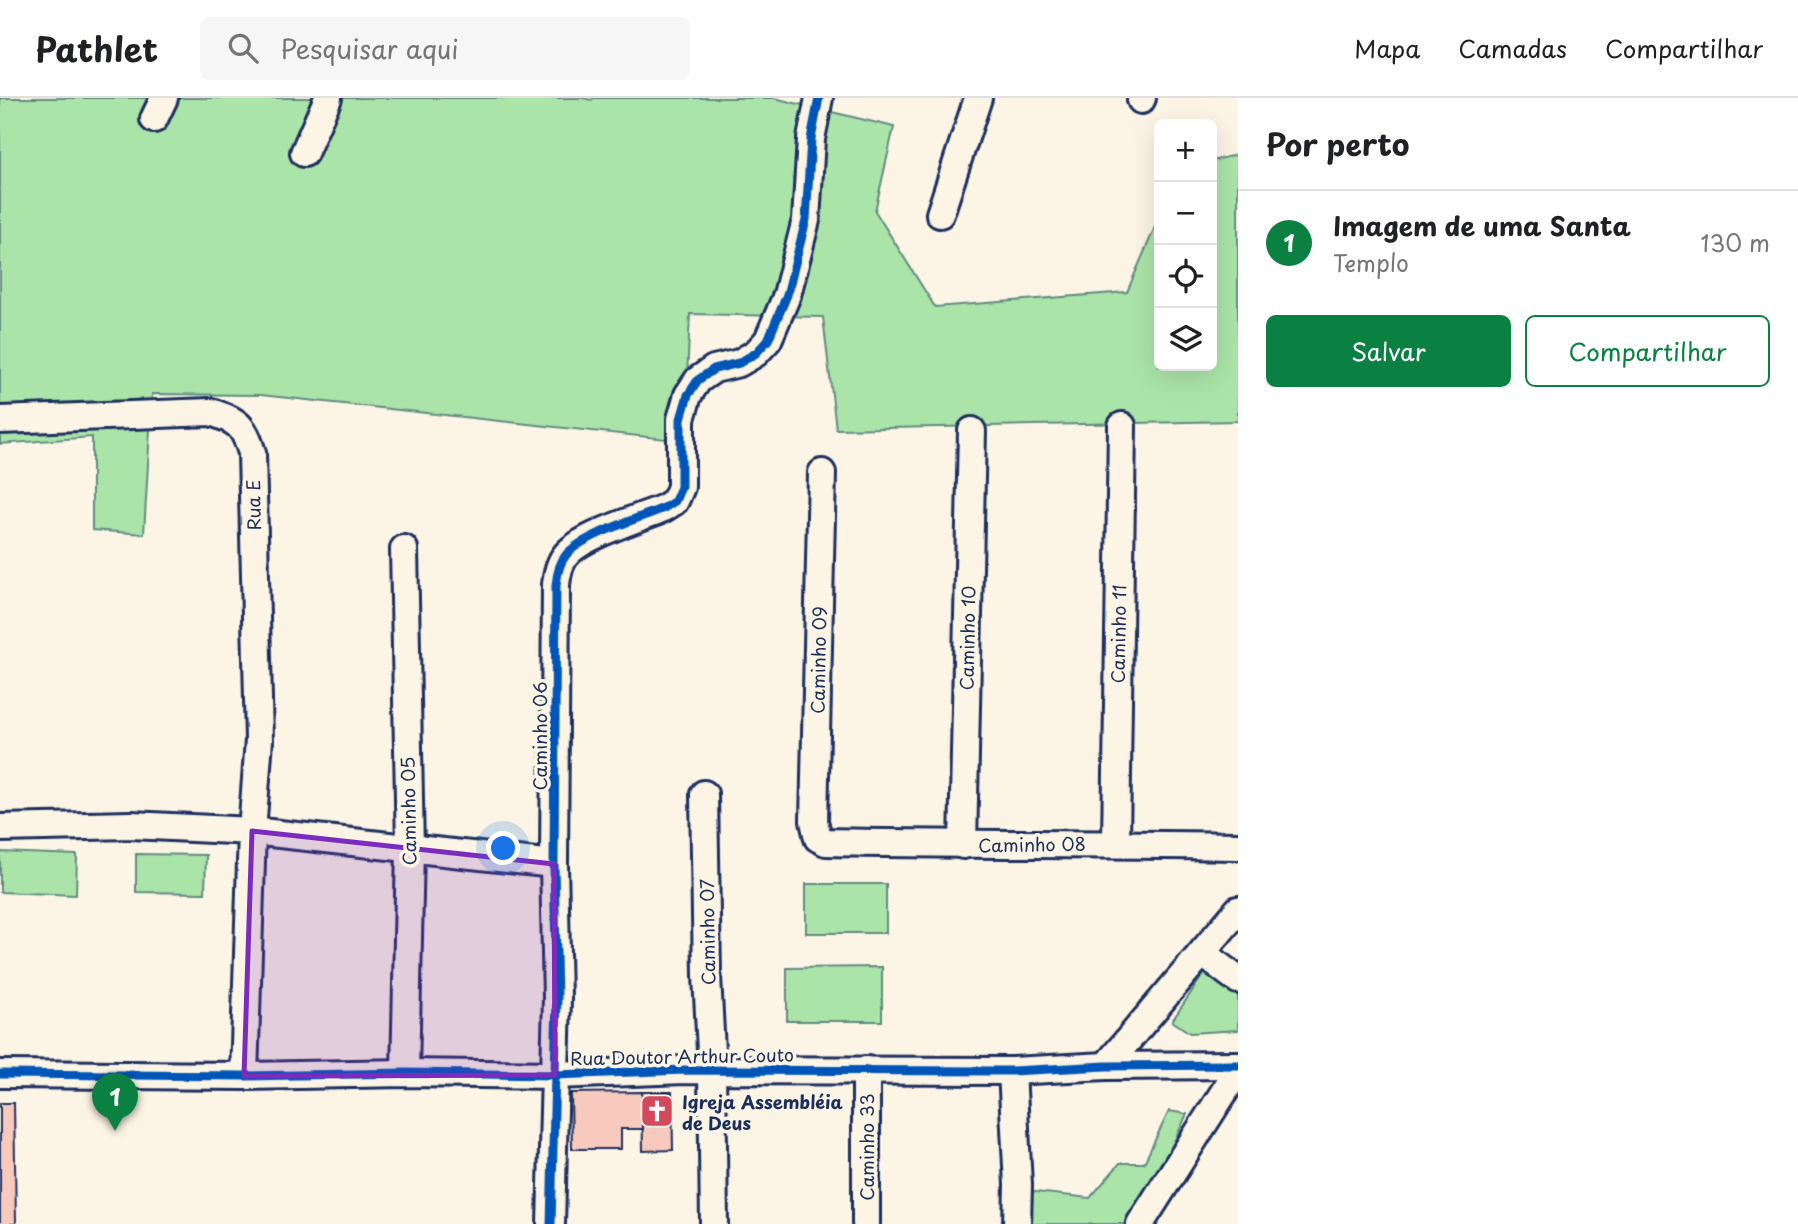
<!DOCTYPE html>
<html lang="pt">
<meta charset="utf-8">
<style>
:root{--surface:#fff;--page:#f6f6f6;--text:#202124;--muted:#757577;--line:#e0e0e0;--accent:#0b8043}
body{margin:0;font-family:"Playpen Sans",sans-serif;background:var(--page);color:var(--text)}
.controls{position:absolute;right:21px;top:21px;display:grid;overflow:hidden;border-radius:10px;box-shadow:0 7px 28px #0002}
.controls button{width:63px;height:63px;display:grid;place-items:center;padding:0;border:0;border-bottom:2px solid var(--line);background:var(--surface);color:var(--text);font:35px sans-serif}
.you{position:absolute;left:504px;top:751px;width:24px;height:24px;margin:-18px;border:5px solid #fff;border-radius:50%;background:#1a73e8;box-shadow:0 0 0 10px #1a73e833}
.badge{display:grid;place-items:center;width:46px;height:46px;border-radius:50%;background:var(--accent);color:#fff;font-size:23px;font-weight:700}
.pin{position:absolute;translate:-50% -58px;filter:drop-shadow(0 2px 4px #0008)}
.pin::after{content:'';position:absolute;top:37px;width:24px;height:21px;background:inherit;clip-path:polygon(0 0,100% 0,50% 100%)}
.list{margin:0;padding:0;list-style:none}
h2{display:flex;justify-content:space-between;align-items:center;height:91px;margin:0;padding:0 28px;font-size:30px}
h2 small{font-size:23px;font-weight:400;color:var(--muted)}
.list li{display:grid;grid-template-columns:46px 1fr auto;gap:21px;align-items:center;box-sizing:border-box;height:105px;padding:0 28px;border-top:2px solid var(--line)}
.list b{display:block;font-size:26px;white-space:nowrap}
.list p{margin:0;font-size:23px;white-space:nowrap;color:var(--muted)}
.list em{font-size:23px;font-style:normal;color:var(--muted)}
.actions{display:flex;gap:14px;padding:21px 28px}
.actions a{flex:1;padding:16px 0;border:2px solid var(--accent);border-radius:10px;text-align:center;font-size:24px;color:var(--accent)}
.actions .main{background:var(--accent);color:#fff}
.icon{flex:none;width:38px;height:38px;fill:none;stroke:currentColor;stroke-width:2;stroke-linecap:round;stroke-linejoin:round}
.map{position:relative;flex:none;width:1238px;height:1126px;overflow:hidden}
header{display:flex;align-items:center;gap:42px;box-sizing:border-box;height:98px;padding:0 35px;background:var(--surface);border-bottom:2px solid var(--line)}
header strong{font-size:33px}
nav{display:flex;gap:38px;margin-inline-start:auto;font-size:24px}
.search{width:490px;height:63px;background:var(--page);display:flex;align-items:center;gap:18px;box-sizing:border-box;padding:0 24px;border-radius:10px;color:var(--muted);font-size:26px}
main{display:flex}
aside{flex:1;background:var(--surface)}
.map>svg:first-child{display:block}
.green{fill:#aae4a8;stroke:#628a83;stroke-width:2}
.building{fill:#f8c9bd;stroke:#1b2f5e;stroke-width:2}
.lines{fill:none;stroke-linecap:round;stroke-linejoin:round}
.minor-casing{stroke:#1b2f5e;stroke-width:32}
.minor{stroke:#fcf5e5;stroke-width:26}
.cycleway-casing{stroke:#fcf5e5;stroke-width:13}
.cycleway{stroke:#0057b8;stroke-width:9}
.marked{fill:#7b2cbf;fill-opacity:0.2;stroke:#7b2cbf;stroke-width:5;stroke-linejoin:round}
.labels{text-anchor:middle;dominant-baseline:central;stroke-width:7;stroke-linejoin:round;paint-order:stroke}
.street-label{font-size:18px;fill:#1b2f5e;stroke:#fcf5e5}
.poi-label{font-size:18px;font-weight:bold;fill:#1b2f5e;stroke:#fcf5e5;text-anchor:start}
</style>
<header>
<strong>Pathlet</strong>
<div class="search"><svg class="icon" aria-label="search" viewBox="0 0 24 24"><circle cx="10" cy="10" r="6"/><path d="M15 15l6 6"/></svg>Pesquisar aqui</div>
<nav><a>Mapa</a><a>Camadas</a><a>Compartilhar</a></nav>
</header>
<main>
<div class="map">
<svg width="1238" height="1126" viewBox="0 0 1238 1126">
<rect width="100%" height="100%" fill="#fcf5e5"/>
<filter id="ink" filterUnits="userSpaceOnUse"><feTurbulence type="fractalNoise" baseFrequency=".0143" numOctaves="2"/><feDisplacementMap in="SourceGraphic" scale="14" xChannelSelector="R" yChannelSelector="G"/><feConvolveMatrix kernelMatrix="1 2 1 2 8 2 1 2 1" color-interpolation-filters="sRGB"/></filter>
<g filter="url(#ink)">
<g class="green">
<path d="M0,0H583L591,2L594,0H774L894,29L875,113L935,209L1127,194L1159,120V268H1212V63L1238,56V323L836,331L823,219L690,216L684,343L261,297L152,296L144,436L92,432V339L0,346Z"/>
<path d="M0,754L77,757L76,797L0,794Z"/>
<path d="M136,756L206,757L205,795L136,794Z"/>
<rect x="806" y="786" width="80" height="49"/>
<path d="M882,869V923H787V870Z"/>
<path d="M1207,871L1238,892V932L1190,935L1172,923Z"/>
<path d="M1169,1013L1187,1016L1151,1093L1126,1126H1025L1027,1093L1090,1100L1120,1065H1144Z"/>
</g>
<g class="building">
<path d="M642,994H672L673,1052L643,1053Z"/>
<path d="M642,994L643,1031H621V1051H572L571,995Z"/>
<path d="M0,1005H14L16,1126H0Z"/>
</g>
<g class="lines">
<defs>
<g id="minor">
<path d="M1141,2L1142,0"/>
<path d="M154,21L164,0"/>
<path d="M304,55L328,0"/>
<path d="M940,116L978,0"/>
<path d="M0,322L211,314C238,323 244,327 252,355L259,642L252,733L244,978"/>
<path d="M822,375L814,723L818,740L826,744C964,747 1101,745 1238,748"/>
<path d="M404,451L410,751L405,975"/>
<path d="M704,696L707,878L712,972L714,1126"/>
<path d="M0,730L131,727L252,733L554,766"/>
<path d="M1116,744L1122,328"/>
<path d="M963,747L972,333"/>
<path d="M1202,855L1238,882"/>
<path d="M1106,968L1238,812"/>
<path d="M866,972V1126"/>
<path d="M1012,973L1018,1087L1017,1126"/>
<path d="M0,976L244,978L405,975L555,977L685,972L1012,973L1106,968L1238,967"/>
<path d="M551,1126L557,900L554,766L556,487C557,477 559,465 566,457C581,438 640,420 664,410L675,403L681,389V321L688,297L698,282L714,271L739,265L756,255L768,242L787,197L806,122L811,41L819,0"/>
<path d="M1140,1126L1238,972"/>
</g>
</defs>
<use href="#minor" class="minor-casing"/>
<use href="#minor" class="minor"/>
<defs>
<g id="cycleway">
<path d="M0,976L244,978L405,975L555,977L685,972L1012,973L1106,968L1238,967"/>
<path d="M551,1126L557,900L554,766L556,487C557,477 559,465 566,457C581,438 640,420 664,410L675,403L681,389V321L688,297L698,282L714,271L739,265L756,255L768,242L787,197L806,122L811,41L819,0"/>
</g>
</defs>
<use href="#cycleway" class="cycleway-casing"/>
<use href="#cycleway" class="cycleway"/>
</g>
</g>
<path class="marked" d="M252,733L554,766L555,977L244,978Z"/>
<defs>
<symbol id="church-square" viewBox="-11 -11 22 22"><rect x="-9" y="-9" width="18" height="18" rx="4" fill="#d1495b" stroke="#fcf5e5"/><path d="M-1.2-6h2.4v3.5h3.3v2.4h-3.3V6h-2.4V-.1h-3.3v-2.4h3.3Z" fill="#fff"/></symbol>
</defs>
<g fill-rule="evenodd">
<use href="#church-square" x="638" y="994" width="38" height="38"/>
</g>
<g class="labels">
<g class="street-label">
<text transform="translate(253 407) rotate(-91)">Rua E</text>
<text transform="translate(1118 536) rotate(-89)">Caminho 11</text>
<text transform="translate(967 540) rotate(-89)">Caminho 10</text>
<text transform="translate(818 562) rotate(-89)">Caminho 09</text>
<text transform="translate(539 638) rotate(-90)">Caminho 06</text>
<text transform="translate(408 713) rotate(-91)">Caminho 05</text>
<text transform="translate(1032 746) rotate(-1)">Caminho 08</text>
<text transform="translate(707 834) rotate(-91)">Caminho 07</text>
<text transform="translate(682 958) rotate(-1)">Rua Doutor Arthur Couto</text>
<text transform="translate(866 1049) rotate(-90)">Caminho 33</text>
</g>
<g class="poi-label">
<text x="682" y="1003">Igreja Assembléia<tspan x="682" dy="21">de Deus</tspan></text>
</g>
</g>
</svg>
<div class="controls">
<button>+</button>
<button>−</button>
<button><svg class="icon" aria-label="locate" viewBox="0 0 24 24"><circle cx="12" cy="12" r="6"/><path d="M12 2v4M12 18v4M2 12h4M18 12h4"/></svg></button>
<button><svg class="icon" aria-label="layers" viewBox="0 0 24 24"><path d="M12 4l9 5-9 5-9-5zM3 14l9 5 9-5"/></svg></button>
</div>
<div class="you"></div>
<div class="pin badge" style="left:115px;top:1033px">1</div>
</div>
<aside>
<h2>Por perto<small></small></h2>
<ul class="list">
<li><span class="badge">1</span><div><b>Imagem de uma Santa</b><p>Templo</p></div><em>130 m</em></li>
</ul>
<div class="actions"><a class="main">Salvar</a><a>Compartilhar</a></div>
</aside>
</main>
